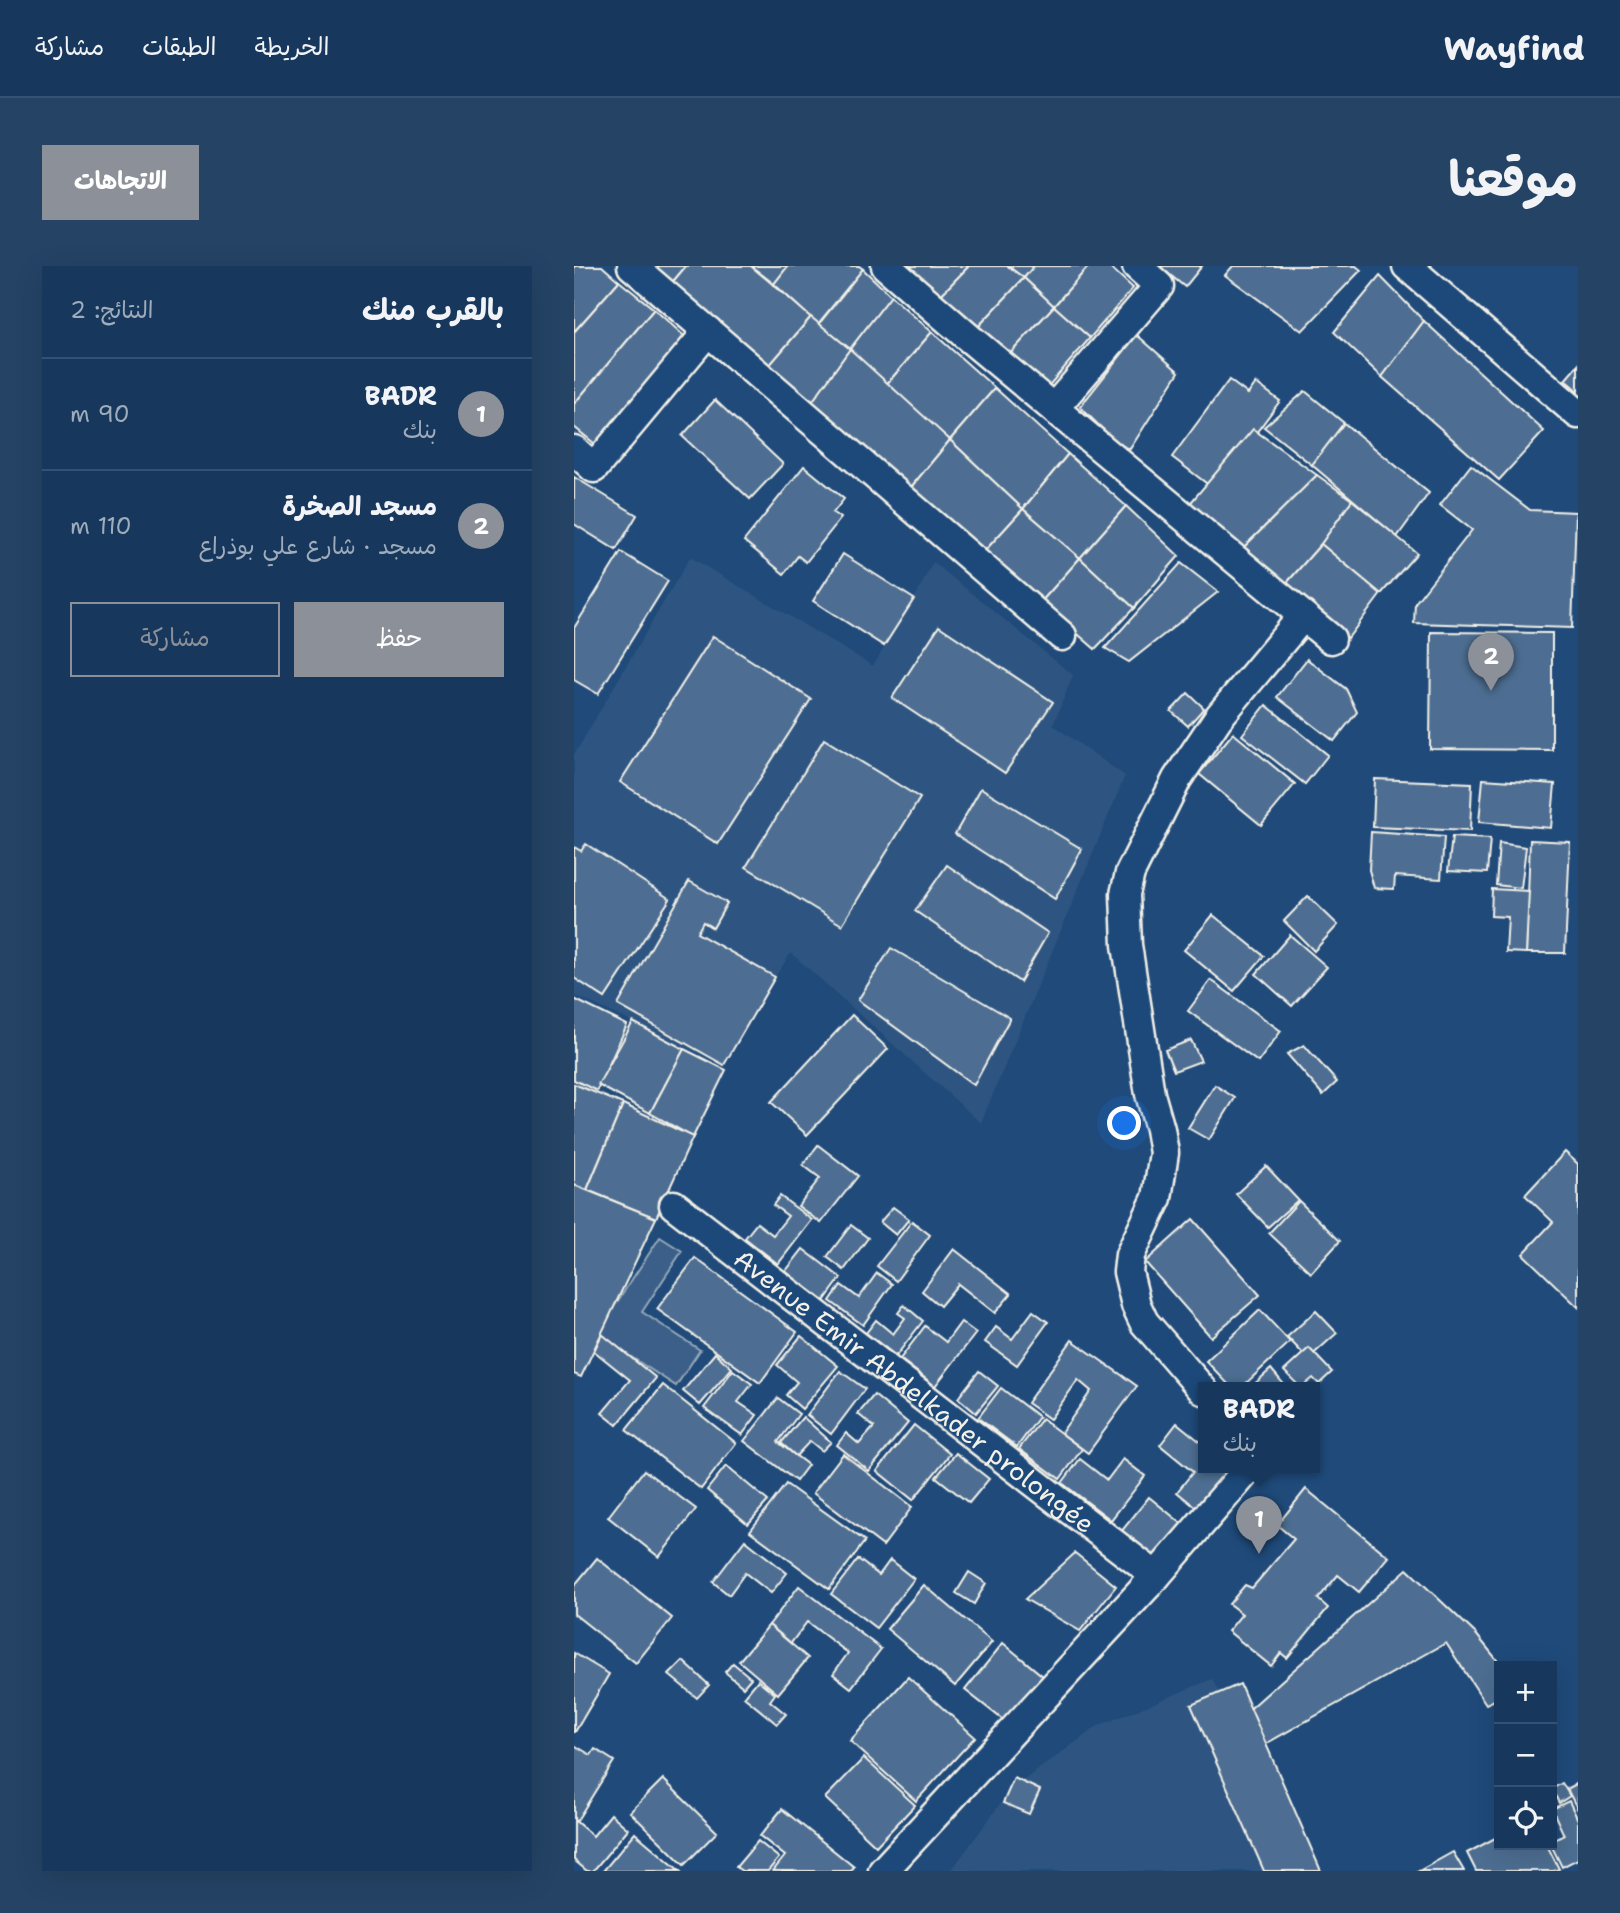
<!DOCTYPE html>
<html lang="ar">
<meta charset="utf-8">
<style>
:root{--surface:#17385c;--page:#244365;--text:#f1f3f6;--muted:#9eacbb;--line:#365272;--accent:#8c9099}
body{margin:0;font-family:"Shantell Sans","Playpen Sans Arabic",sans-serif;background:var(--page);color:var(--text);direction:rtl}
.controls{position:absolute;right:21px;bottom:21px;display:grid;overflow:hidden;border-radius:0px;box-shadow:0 7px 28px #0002}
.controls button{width:63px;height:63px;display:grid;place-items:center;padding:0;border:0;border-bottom:2px solid var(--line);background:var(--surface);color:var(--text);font:35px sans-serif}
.you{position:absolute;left:551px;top:858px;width:24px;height:24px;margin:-18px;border:5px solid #fff;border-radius:50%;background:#1a73e8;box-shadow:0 0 0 10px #1a73e833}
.badge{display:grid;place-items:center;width:46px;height:46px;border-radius:50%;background:var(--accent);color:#fff;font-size:23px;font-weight:700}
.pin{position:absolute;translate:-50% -58px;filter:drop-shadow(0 2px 4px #0008)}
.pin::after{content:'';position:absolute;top:37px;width:24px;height:21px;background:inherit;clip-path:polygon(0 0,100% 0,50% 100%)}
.popup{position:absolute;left:624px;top:1116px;width:122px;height:91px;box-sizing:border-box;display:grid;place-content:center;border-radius:0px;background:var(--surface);filter:drop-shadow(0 2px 5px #0005);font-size:23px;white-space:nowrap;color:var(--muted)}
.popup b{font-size:26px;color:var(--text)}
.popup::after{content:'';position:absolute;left:50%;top:100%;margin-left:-14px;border:14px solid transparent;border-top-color:var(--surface)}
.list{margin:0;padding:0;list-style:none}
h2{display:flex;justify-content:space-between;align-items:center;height:91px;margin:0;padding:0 28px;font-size:30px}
h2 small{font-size:23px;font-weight:400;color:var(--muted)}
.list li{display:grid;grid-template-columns:46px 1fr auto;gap:21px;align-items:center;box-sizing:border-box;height:112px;padding:0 28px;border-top:2px solid var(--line)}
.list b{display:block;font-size:26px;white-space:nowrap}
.list p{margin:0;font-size:23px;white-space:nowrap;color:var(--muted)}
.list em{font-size:23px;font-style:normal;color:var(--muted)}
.actions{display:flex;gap:14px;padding:21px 28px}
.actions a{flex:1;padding:16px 0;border:2px solid var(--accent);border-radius:0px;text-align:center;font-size:24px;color:var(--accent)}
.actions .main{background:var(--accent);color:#fff}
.icon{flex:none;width:38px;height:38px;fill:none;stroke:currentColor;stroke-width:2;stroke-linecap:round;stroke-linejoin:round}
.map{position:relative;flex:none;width:1004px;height:1605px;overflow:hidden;direction:ltr;border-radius:0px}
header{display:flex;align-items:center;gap:42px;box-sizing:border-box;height:98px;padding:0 35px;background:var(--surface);border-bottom:2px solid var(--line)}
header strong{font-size:33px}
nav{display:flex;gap:38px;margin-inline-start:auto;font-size:24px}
.intro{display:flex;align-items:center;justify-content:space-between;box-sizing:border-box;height:168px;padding:0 42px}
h1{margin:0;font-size:49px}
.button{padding:18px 32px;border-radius:0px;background:var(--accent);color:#fff;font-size:24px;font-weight:700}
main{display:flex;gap:42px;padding:0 42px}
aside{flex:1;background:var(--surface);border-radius:0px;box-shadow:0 7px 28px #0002}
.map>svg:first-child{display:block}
.built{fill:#2d5581}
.green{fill:#3a5f88;stroke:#97a8b8;stroke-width:2}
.building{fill:#4d6e92;stroke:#f4f1e8;stroke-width:2}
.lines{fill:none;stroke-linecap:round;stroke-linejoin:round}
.minor-casing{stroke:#f4f1e8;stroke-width:33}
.minor{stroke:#1f4a7a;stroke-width:28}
.labels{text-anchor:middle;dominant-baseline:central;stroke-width:5;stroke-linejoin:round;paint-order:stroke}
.street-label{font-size:26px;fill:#f4f1e8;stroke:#1f4a7a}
</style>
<header>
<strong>Wayfind</strong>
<nav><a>الخريطة</a><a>الطبقات</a><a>مشاركة</a></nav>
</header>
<div class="intro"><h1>موقعنا</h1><a class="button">الاتجاهات</a></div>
<main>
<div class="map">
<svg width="1004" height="1605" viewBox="0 0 1004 1605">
<rect width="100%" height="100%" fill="#1f4a7a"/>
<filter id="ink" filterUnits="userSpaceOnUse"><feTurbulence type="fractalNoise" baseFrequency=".0143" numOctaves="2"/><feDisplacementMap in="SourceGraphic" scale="14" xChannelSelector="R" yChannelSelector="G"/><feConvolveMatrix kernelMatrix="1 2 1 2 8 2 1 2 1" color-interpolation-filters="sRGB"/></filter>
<g filter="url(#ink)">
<g class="built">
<path d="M116,291L299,400L340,333L359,296L499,409L479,459L551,510L407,857L217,687L201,711L150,799L0,729V489Z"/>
<path d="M638,1413L739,1605H377L436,1524L524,1460Z"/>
</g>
<path class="green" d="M86,971L108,985L68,1046L126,1084L102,1120L22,1068Z"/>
<g class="building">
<path d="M0,0H28L45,15L0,66Z"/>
<path d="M73,0H112L96,19Z"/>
<path d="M112,0H177L237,51L194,101L96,19Z"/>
<path d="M177,0H214L200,18Z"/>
<path d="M214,0H285L289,3L244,58L200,18Z"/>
<path d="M333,0H395L365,31Z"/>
<path d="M395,0H434L450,12L403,62L365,31Z"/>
<path d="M434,0H460L450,12Z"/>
<path d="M460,0H515L480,40L450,12Z"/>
<path d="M515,0H535L559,22L516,72L480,40Z"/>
<path d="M585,0H628L611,21Z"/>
<path d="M659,0H782L787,4L728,65L651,9Z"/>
<path d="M289,3L317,30L276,83L245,58Z"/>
<path d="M806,10L850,55L808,111L760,66Z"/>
<path d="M450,12L480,40L434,90L403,62Z"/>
<path d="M45,15L80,43L0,138V66Z"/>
<path d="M317,30L358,66L311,120L276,83Z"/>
<path d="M480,40L516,72L471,124L434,90Z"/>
<path d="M80,43L117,76L31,186L0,161V138Z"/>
<path d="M237,51L276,83L238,136L194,101Z"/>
<path d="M850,55L970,165L925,214L808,111Z"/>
<path d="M358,66L421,122L376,174L311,120Z"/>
<path d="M563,69L605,106L556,183L544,178L506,141Z"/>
<path d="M276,83L376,174L333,226L238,136Z"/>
<path d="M1004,99V125L991,114Z"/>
<path d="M655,114L674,128L682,117L706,135L640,223L598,191Z"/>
<path d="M421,122L494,188L449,243L376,174Z"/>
<path d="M731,125L770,157L738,199L690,161Z"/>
<path d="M141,134L209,198L176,233L108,170Z"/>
<path d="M770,157L855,227L823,271L738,199Z"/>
<path d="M679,163L743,209L668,283L607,248Z"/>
<path d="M376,174L449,243L408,288L333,226Z"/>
<path d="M494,188L552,240L506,292L449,243Z"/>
<path d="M897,199L956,244L1002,246L998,362L840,357L841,337L898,264L866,239Z"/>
<path d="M230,200L270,233L259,247L267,252L232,296L224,290L210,308L170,275Z"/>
<path d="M743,209L778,234L747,278L711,319L668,283Z"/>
<path d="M0,211L63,249L42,284L0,258Z"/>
<path d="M778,234L843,287L807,328L747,278Z"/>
<path d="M552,240L605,290L560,342L506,292Z"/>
<path d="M449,243L506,292L467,336L408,288Z"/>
<path d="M747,278L807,328L774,372L711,319Z"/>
<path d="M47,286L94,315L24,428L0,414V362Z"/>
<path d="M269,288L340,333L310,380L239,335Z"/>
<path d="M506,292L560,342L521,383L467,336Z"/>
<path d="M607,297L644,326L555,396L531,382Z"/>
<path d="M365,360L479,436L431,507L318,432Z"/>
<path d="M857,366L978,367V484L856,483Z"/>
<path d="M139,370L237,433L144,578L46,516Z"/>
<path d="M733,393L772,423L783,446L760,475L703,431Z"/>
<path d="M614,427L630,442L614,460L597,445Z"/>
<path d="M692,439L754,489L731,518L668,469Z"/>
<path d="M659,467L721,518L687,559L625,508Z"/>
<path d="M250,473L346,532L268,659L172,601Z"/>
<path d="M801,513L898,517L896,565L799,561Z"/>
<path d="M909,513L981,518L977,562L905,556Z"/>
<path d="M407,522L508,583L481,633L381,568Z"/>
<path d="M797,566L870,571L867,613L821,610L820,623L800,622L795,604Z"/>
<path d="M878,571L916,573L913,607L874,605Z"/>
<path d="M956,574L996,576L991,687H952Z"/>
<path d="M925,577L952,581L947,622L922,619Z"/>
<path d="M12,578L96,633L31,732L0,712V581L7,585Z"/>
<path d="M373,599L474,667L446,716L341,645Z"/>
<path d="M115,615L153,637L139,662L129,656L123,667L201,711L150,799L44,739Z"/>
<path d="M918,623L955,625L952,687L932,686L934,651L917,650Z"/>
<path d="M734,630L764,659L740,685L710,655Z"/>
<path d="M639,649L690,690L660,725L610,684Z"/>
<path d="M716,669L753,701L718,740L682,708Z"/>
<path d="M317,682L436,752L400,819L284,734Z"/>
<path d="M637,714L707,765L684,796L614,745Z"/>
<path d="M0,733L53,759L23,825L0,814Z"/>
<path d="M278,749L314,783L233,869L197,836Z"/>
<path d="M59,756L110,783L76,847L24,819Z"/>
<path d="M617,774L627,795L600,805L591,784Z"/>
<path d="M730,779L763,816L749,829L713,788Z"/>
<path d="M110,783L152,804L119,871L76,847Z"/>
<path d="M0,818L49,838L13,924L0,919Z"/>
<path d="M641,819L661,832L635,874L614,862Z"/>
<path d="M49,838L119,871L82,952L13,924Z"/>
<path d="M244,879L284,910L247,957L224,940L246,912L229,899Z"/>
<path d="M991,886L1004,898V1041L949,988L979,956L951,929Z"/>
<path d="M692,900L724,934L694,961L662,928Z"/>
<path d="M0,919L82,952L7,1111L0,1108Z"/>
<path d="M206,930L238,954L204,998L171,972L183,957L199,969L214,950L199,939Z"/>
<path d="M725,935L766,975L737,1007L695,967Z"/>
<path d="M319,941L335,953L322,969L306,956Z"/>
<path d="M619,953L686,1029L637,1071L571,996Z"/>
<path d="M338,955L356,969L322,1015L303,1000Z"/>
<path d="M277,959L294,972L270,1004L253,991Z"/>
<path d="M229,983L267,1012L250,1035L211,1006Z"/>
<path d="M380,983L437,1028L421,1047L384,1018L366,1040L348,1025Z"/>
<path d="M121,992L223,1066L186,1117L83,1043Z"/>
<path d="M303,1007L318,1018L289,1059L256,1035L267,1019L285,1032Z"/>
<path d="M330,1039L349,1055L322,1090L292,1067L302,1054L319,1068L331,1052L324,1047Z"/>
<path d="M686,1044L716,1076L667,1122H658L632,1095Z"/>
<path d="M459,1045L474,1056L443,1099L411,1076L422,1061L438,1073Z"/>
<path d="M742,1045L763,1067L734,1093L713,1071Z"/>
<path d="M387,1056L402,1067L361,1120L326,1093L351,1060L372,1076Z"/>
<path d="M28,1068L82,1112L43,1159L28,1147L56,1114L20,1085Z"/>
<path d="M227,1070L264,1100L228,1143L212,1129L223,1116L203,1099Z"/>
<path d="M498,1074L563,1120L514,1187L487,1167L517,1125L504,1114L476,1153L453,1137Z"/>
<path d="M735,1082L758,1106L745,1118L739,1112L727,1122L710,1105Z"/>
<path d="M141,1087L158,1102L126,1139L109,1125Z"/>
<path d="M697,1103L713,1122H676Z"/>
<path d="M159,1104L178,1118L164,1136L183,1149L168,1169L130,1142Z"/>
<path d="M266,1105L291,1123L257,1168L233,1149Z"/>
<path d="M405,1105L424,1120L402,1147L384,1132Z"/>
<path d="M89,1119L162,1177L127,1223L52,1164Z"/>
<path d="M427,1122L465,1151L443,1181L404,1152Z"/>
<path d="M300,1129L334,1157L295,1205L263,1179L272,1167L285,1178L300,1161L284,1148Z"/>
<path d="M204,1132L225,1148L204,1176L234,1199L222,1215L170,1175Z"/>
<path d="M229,1151L257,1176L248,1185L236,1175L222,1190L207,1177Z"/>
<path d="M468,1153L508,1183L486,1213L445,1183Z"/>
<path d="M603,1157L629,1178V1202H659L625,1244L603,1226L619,1206L586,1179Z"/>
<path d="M340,1159L376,1188L339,1234L303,1205Z"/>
<path d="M382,1187L415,1213L395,1237L362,1211Z"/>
<path d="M269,1188L338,1241L309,1280L239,1227Z"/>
<path d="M506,1193L533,1214L549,1193L571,1210L537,1254L488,1217Z"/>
<path d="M152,1200L194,1235L174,1258L133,1224Z"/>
<path d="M70,1204L122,1243L85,1291L34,1251Z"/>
<path d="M212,1218L291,1275L255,1323L176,1265Z"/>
<path d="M732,1223L815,1291L785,1326L764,1309L744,1333L754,1342L713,1392L707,1387L697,1400L654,1365L668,1348L655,1338L671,1319L678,1322L720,1273L703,1259Z"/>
<path d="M575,1231L613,1262L583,1298L546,1267Z"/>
<path d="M171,1274L213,1307L197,1327L171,1307L155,1329L139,1316Z"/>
<path d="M501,1287L542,1320L506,1365L451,1333Z"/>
<path d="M23,1292L98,1352L62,1397L0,1348V1320Z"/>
<path d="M284,1293L305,1309L316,1294L340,1313L302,1362L257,1328Z"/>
<path d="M833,1303L902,1368L928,1400H925V1432L912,1438L872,1377L686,1481L669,1449Z"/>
<path d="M395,1306L412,1317L400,1338L382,1327Z"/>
<path d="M350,1319L418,1376L381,1420L313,1363Z"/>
<path d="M225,1320L307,1383L277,1422L259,1408L274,1387L233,1356L217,1377L195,1359Z"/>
<path d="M195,1359L234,1392L204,1428L165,1395Z"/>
<path d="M429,1377L470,1411L433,1457L391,1424Z"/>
<path d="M0,1387L35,1408L1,1466H0Z"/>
<path d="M109,1395L135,1419L123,1432L95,1409Z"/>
<path d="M159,1397L177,1412L169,1421L151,1406Z"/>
<path d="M334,1411L401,1471L342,1535L276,1475Z"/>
<path d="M184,1414L201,1428L196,1435L212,1448L203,1458L170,1431Z"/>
<path d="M666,1418L747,1605H690L617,1439Z"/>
<path d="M0,1479L17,1489L21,1483L40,1495L2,1556L0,1554Z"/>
<path d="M290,1492L341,1539L302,1580L251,1532Z"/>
<path d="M440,1512L466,1524L455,1548L429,1537Z"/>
<path d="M89,1513L143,1566L110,1599L56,1546Z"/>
<path d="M988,1517L996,1530L985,1537L978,1523Z"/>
<path d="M1004,1517V1544L993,1523Z"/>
<path d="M995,1535L1004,1554V1593L988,1601L977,1579L978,1575L990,1569L978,1543Z"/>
<path d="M208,1543L280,1601L277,1605H199L211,1590L186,1570Z"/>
<path d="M37,1548L54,1563L19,1605H13L0,1594V1554L19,1570Z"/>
<path d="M61,1567L106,1605H29Z"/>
<path d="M925,1570V1579H973L985,1603L980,1605H902L893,1587Z"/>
<path d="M184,1575L205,1592L194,1605H168L162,1601Z"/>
<path d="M879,1586L890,1605H845Z"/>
</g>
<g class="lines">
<defs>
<g id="minor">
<path d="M58,0L488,370"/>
<path d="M312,0L395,72L757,373"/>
<path d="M833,0L1004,148"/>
<path d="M480,142L585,20L563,0"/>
<path d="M0,184L20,202L134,65"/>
<path id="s1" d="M100,939L582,1310"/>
<path d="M629,1124L570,1056L562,1039L554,1006L556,989L583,932L590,887L586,863L576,828L553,679L551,628L556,607L603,513L644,452L729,350"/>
<path d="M309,1605L582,1310L675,1202"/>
</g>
</defs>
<use href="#minor" class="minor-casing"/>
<use href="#minor" class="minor"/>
</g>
</g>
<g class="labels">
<g class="street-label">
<text stroke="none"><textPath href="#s1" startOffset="304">Avenue Emir Abdelkader prolongée</textPath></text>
</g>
</g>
</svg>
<div class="controls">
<button>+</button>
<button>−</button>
<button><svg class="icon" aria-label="locate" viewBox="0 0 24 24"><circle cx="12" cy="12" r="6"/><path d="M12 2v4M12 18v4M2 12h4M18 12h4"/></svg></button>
</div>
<div class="you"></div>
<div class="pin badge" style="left:685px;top:1288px">1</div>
<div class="popup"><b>BADR</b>بنك</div>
<div class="pin badge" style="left:917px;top:425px">2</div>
</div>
<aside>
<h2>بالقرب منك<small>النتائج: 2</small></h2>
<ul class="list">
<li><span class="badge">1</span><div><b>BADR</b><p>بنك</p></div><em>90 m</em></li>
<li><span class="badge">2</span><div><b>مسجد الصخرة</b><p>مسجد · شارع علي بوذراع</p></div><em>110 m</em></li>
</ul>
<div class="actions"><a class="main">حفظ</a><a>مشاركة</a></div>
</aside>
</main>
